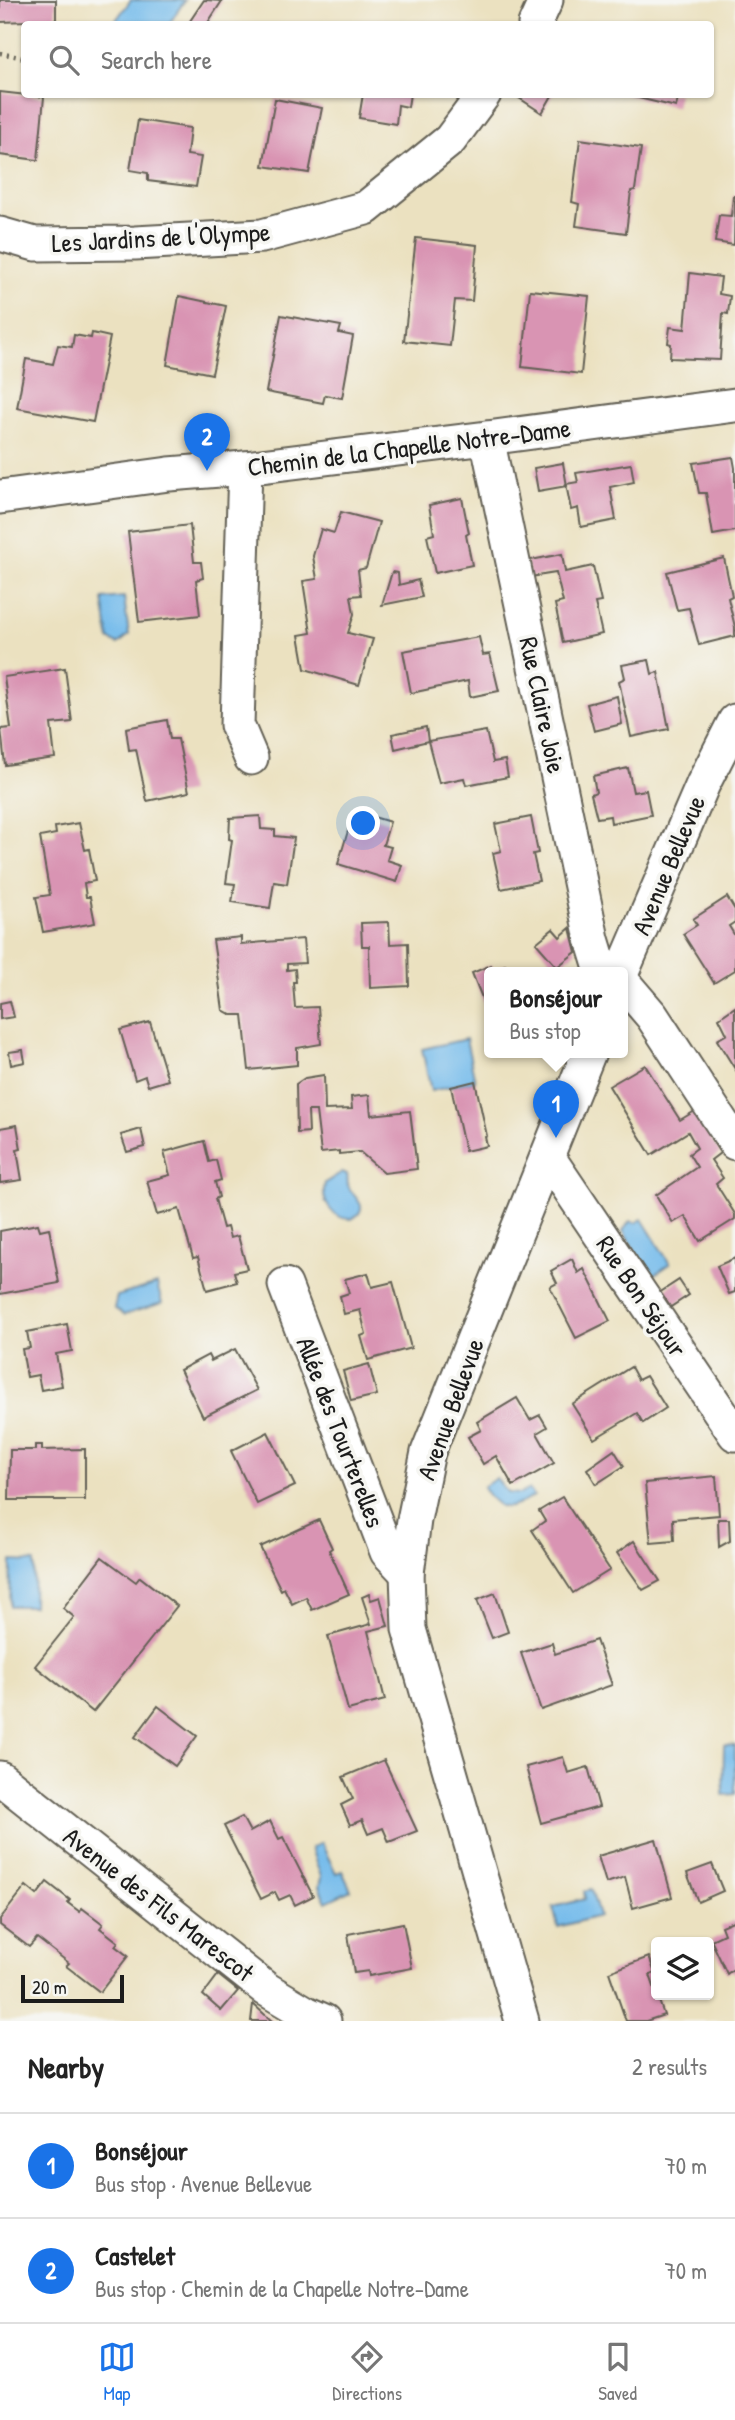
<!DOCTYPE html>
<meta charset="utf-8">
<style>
:root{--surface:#fff;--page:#f2f2f2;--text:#222;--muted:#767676;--line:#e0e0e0;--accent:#1a73e8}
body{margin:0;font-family:"Patrick Hand",sans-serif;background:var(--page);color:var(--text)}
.controls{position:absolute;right:21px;bottom:21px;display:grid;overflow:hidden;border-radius:7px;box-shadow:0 2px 5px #0004}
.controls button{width:63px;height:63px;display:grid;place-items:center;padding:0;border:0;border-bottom:2px solid var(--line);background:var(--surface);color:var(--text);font:35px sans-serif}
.scale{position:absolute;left:21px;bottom:18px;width:103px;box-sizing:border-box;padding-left:7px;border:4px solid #1c1c1c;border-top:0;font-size:19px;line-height:24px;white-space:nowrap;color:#1c1c1c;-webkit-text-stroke:5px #f6f6f2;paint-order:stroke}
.you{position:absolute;left:364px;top:824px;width:24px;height:24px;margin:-18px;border:5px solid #fff;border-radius:50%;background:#1a73e8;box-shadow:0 0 0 10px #1a73e833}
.badge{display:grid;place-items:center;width:46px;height:46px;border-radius:50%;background:var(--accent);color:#fff;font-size:23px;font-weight:700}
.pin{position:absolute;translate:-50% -58px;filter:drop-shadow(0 2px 4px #0008)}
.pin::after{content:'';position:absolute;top:37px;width:24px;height:21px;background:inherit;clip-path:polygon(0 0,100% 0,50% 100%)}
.popup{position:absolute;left:484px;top:967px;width:144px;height:91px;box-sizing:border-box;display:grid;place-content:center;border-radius:7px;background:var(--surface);filter:drop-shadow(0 2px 5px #0005);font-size:23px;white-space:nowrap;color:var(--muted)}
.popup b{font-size:26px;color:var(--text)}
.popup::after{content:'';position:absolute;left:50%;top:100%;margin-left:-14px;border:14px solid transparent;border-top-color:var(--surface)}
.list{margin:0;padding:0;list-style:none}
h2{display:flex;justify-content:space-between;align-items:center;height:91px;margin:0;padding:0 28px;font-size:30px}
h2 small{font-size:23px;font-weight:400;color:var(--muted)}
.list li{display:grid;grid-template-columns:46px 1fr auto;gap:21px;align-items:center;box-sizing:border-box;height:105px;padding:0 28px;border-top:2px solid var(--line)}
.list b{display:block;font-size:26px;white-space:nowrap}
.list p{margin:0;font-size:23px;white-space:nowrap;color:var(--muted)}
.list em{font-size:23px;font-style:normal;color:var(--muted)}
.icon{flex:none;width:38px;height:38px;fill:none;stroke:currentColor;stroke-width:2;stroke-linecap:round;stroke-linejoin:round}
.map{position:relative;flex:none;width:735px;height:2021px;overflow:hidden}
.search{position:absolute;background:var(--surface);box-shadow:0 2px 5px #0004;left:21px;right:21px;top:21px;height:77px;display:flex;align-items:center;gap:18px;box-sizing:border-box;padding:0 24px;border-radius:7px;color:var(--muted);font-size:26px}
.sheet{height:301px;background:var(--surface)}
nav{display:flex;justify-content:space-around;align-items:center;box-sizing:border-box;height:98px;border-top:2px solid var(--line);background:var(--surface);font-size:19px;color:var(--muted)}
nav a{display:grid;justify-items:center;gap:4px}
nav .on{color:var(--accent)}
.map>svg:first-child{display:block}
.water{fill:#74bbeb;stroke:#486c84;stroke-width:2}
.building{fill:#d994b3}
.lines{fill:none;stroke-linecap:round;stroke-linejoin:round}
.minor-casing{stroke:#646155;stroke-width:37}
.path{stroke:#646155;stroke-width:4.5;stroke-dasharray:2 5;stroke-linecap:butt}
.minor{stroke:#fff;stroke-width:33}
.labels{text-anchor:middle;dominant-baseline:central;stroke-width:7;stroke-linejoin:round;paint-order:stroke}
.street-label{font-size:26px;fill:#1c1c1c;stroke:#f6f6f2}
</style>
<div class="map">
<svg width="735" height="2021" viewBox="0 0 735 2021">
<rect width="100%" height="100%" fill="#f6f6f2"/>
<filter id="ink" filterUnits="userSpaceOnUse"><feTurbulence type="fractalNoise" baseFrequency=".0143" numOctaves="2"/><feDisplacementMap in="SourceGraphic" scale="14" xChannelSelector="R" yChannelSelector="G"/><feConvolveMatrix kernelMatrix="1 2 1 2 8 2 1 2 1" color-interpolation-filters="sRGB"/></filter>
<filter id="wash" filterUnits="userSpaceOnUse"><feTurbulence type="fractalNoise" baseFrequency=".00686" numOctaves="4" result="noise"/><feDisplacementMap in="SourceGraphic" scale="28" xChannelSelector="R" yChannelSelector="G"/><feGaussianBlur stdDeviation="1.57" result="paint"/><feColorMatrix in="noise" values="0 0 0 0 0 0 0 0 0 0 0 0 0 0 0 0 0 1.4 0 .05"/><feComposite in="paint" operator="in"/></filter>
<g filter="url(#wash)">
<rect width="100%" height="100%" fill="#ebe1c0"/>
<g class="water">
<path d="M131,0H185L169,24H113Z"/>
<path d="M124,597L129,635L118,644L109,639L103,599Z"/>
<path d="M466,1039L475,1081L431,1091L422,1049Z"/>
<path d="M342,1172L347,1174C348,1177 347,1181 348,1185C352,1198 373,1206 352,1219C333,1220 320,1202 325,1183Z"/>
<path d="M642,1219L670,1264L651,1277L623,1231L630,1221L635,1223Z"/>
<path d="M157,1284L162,1303L124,1315L114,1308L117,1296Z"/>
<path d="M496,1478L508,1493L520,1494L529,1489L534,1496C509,1511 499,1514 483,1487Z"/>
<path d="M11,1561L34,1562L33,1606H10Z"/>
<path d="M724,1745L735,1746V1794L723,1795Z"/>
<path d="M321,1843L336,1873L342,1871L351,1890L326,1902L319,1887L321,1877L311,1848Z"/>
<path d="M591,1889L599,1916L558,1927L553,1907L585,1899L584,1891Z"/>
</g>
<g id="blocks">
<g class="building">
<path d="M0,0H56V20L0,22Z"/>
<path d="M204,0L222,1L207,24H195L190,21Z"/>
<path d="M0,92L44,97L38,160L0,155Z"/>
<path d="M363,94H410L408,107L398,105L396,124L359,118Z"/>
<path d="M513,94H553L542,113Z"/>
<path d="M622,94H679L676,107Z"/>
<path d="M275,99L322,108L309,173L263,166Z"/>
<path d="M138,120L190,128L187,155L201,157L196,187L148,181V173L130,170Z"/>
<path d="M580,139L641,148L635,190L631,191L626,233L576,226L579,204L572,202Z"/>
<path d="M733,196H735L734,245L715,242L719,215L731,216Z"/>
<path d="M416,238L477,245L472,301L455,300L450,346L404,341Z"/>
<path d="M690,273L721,277L719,294L730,296L728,314L723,313L720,360L670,358L671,344L668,343L670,327L685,329Z"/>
<path d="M530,290L589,296L581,374L522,367Z"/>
<path d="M179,296L226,306L212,374L167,365Z"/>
<path d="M281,315L341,326L339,333L353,336L342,398L325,395L323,403L266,392Z"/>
<path d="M92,333L110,337L93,422L17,408L26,359L53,364L58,345L72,347L74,335L91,338Z"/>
<path d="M733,457L735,468V531L713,535L706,493H699L693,463Z"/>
<path d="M563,463L567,486L538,491L534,468Z"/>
<path d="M631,464L634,482L610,487L616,520L581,527L578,508L571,510L566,484L578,482L576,473Z"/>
<path d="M462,498L469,533L466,535L472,565L435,573L427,536L434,534L429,505Z"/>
<path d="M341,512L379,522L366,568L358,570L361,595L351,596L354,614L348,633L373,639L359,685L305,669L299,635L311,633L303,581L317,579L313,556L321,529L334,533Z"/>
<path d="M190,525L194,562H201L203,578L196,580L200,615L139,622L128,532Z"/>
<path d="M562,554L565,572L593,566L601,602L595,603L602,634L563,643L555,604L563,602L556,573L530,577L526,561Z"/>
<path d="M724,558L732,596L728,598L735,627V636L699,645L689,608L677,610L667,572Z"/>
<path d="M392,572L398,573L399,585L418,580L422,597L382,605Z"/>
<path d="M479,637L483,655L490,654L499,691L470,697L468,681L411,693L403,651Z"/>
<path d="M649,660L652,674L658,672L669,729L631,737L619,681L625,678L622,665Z"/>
<path d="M65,668L72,722L51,724L55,758L5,765L1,729L11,728L4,677Z"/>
<path d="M617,696L622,724L594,731L587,704Z"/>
<path d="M167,720L170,739H178L189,792L147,801L136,749L129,750L126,728Z"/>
<path d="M426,727L428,741L395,749L392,734Z"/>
<path d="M486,731L493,762L505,760L508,777L466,785L464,778L439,783L428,741Z"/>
<path d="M628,768L633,792L646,790L651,815L611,823L610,816L597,818L591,794L596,792L593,776Z"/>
<path d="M354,811L390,822L383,845L391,847L387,860L402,865L397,882L338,864Z"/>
<path d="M260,816L261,829L275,830V836L294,838L287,884L274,882L270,908L232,902L235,884L226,883L232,840L229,839L230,818Z"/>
<path d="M531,817L538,853L533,854L539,881L501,889L493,853L501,851L495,824Z"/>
<path d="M79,823L85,850L89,849L95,881L84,883L86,897H90L95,923L43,932L36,897L50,895L40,837L56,834L55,827Z"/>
<path d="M727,897L735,910V922L729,926L735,936V970L714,983L683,934L697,925L693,919Z"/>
<path d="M389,922L390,944L408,943L409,986L370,988L369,946H362L361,923Z"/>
<path d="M570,928L576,952L557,967L536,943L553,929L560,937Z"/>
<path d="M241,937V944L303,939L305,963L287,964V970L295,969L296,982H293L295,1008L318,1007L321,1044L297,1048V1065L249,1070L243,1015H232L223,1010L213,940Z"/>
<path d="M491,965L493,970L505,965L508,972H490L489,1015L472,973Z"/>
<path d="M10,1001L14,1017L0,1019V1003Z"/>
<path d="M735,1007V1069L717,1040L727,1034L719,1018Z"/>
<path d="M150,1022L168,1080L148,1086L145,1076L135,1080L120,1030Z"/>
<path d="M23,1050L25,1062L11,1065L9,1052Z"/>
<path d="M645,1065L680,1120L695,1111L713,1138L711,1139L720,1153L711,1160L723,1178L716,1184L735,1214V1219L700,1241L685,1216L673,1223L656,1195L697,1167L689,1154L697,1148L688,1132L651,1155L609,1086Z"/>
<path d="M324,1075L325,1110L352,1109L351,1097L369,1095L371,1115L410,1111L417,1169L384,1173L360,1152L339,1154V1151L321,1153L316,1111H308L309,1132L297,1133L296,1084L305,1078Z"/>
<path d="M475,1081L487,1136L485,1137L487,1146L465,1151L451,1087Z"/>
<path d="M17,1125L21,1149L17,1150L22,1180L0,1183V1128Z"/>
<path d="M141,1129L145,1147L127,1152L121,1135Z"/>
<path d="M204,1141L209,1162L216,1160L221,1180L215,1182L219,1197L215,1199L223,1228L227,1227L230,1238L238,1236L247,1269L234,1272L237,1282L207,1290L198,1257L193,1258L179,1209L157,1215L147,1181L170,1175L164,1152Z"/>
<path d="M38,1224L40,1230L49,1228L59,1283L0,1294V1231Z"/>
<path d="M735,1258V1292L729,1294L717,1266Z"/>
<path d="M572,1259L578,1273L584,1269L610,1321L576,1338L550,1287L557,1283L551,1271Z"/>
<path d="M368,1273L372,1287L393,1282L411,1348L368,1360L361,1336L366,1334L360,1310L344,1314L340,1296L349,1293L345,1279Z"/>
<path d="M679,1280L689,1295L663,1312L653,1297Z"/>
<path d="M67,1324L72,1351L56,1354L62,1386L41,1390L38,1375L27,1377L22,1349L30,1348L27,1332Z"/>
<path d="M235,1349L257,1390L203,1417L180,1370L208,1355L211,1361Z"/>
<path d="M369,1364L377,1395L351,1401L343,1371Z"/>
<path d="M631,1367L638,1380L646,1376L666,1408L643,1423L637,1413L594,1439L572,1404Z"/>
<path d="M517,1398L530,1420L540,1415L547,1427L537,1433L554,1463L513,1486L496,1456L483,1464L468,1437L481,1430L477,1422Z"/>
<path d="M268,1432L295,1486L257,1504L231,1451Z"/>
<path d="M35,1445H42V1450L85,1449V1500H9L10,1450H35Z"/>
<path d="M614,1450L624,1466L596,1484L587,1469Z"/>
<path d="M716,1476L719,1515L673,1519L674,1541L651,1543L645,1483Z"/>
<path d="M562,1497L610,1570L573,1593L532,1530L545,1521L539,1511Z"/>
<path d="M718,1519H729L730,1541L719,1547Z"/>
<path d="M319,1520L332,1548L329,1550L349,1594L312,1610L306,1597L292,1604L284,1588L281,1590L260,1547Z"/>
<path d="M634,1541L660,1581L643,1590L617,1553Z"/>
<path d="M102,1557L136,1582L140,1577L177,1606L93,1712L35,1666L74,1617L63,1608Z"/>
<path d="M495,1593L508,1632L492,1638L477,1600Z"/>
<path d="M369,1594L371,1600L380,1597L388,1626L368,1631L385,1700L348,1710L328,1636L371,1624L362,1597Z"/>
<path d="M596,1640L612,1685L541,1710L521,1653L552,1643L555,1654Z"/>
<path d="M158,1706L197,1736L175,1766L135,1737Z"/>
<path d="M563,1757L568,1773L588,1767L599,1807L541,1823L526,1767Z"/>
<path d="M384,1760L417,1831L389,1842L383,1828L368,1834L362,1820L350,1825L341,1805L353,1799L343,1777Z"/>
<path d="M242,1817L250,1832L270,1821L279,1839L283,1837L313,1896L295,1905L290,1895L279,1900L275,1892L261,1899L224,1826Z"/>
<path d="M656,1839L672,1897L633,1908L625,1877L606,1883L598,1856Z"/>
<path d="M712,1864L723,1891L698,1902L687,1873Z"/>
<path d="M47,1882L70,1900L68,1903L80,1912L82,1908L103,1924L100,1928L118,1942L115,1946L128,1956L100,1992L66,1966L69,1963L37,1938L29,1947L0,1925V1919L26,1886L37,1895Z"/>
<path d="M735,1920V1975L732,1970L727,1974L711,1940L724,1934L721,1926Z"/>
<path d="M403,1923L412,1968L369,1976L368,1971L354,1973L348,1934Z"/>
<path d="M649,1957L655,1973L650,1975L664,2015L646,2021H626L609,1972Z"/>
<path d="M218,1975L238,1991L221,2011L203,1995Z"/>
<path d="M253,2004L272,2021H251Z"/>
</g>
</g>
</g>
<g filter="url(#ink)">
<use href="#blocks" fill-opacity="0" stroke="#646155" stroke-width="2"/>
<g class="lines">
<defs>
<g id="minor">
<path d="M535,24L546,0"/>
<path d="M0,234L35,244L135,243L262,236L366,208L450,140L484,94"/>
<path d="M487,438L592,939L602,972"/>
<path d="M245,468L237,725L251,758"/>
<path d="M0,497L169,474L245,468L487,438L735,405"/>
<path d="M622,972L703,784L735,721"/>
<path d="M622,981L652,1016L735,1143"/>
<path d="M548,1157L735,1434"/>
<path d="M285,1285L387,1552L407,1573"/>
<path d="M0,1778L266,1989L306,2013L324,2021"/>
<path d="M522,2021L409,1629L407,1573L414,1520L428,1452L589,1052"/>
</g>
</defs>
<use href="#minor" class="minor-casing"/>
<path class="path" d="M0,53L24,58"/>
<use href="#minor" class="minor"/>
</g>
</g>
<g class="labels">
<g class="street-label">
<text transform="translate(161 237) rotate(-3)">Les Jardins de l'Olympe</text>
<text transform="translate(409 447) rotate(-7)">Chemin de la Chapelle Notre-Dame</text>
<text transform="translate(543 705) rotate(78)">Rue Claire Joie</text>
<text transform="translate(668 865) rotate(-67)">Avenue Bellevue</text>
<text transform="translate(642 1296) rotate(56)">Rue Bon Séjour</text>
<text transform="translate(450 1409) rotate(-70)">Avenue Bellevue</text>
<text transform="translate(341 1432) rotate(69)">Allée des Tourterelles</text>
<text transform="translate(159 1904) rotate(38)">Avenue des Fils Marescot</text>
</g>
</g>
</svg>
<div class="controls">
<button><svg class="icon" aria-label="layers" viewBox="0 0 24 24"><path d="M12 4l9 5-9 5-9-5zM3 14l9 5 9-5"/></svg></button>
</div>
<div class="scale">20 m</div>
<div class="you"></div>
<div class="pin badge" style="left:556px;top:1138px">1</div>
<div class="popup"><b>Bonséjour</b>Bus stop</div>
<div class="pin badge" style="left:207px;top:471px">2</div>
<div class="search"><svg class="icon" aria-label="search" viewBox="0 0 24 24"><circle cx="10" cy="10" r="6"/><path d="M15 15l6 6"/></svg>Search here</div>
</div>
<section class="sheet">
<h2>Nearby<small>2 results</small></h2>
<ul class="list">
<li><span class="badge">1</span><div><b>Bonséjour</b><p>Bus stop · Avenue Bellevue</p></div><em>70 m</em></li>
<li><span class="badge">2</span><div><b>Castelet</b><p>Bus stop · Chemin de la Chapelle Notre-Dame</p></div><em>70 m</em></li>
</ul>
</section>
<nav>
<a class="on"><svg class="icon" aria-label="map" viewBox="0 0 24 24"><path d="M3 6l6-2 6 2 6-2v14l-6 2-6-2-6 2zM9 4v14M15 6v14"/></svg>Map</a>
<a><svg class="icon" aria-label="directions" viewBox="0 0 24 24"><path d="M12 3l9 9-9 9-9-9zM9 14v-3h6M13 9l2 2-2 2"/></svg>Directions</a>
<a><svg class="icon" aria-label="saved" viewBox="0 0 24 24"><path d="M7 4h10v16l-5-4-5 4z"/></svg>Saved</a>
</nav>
